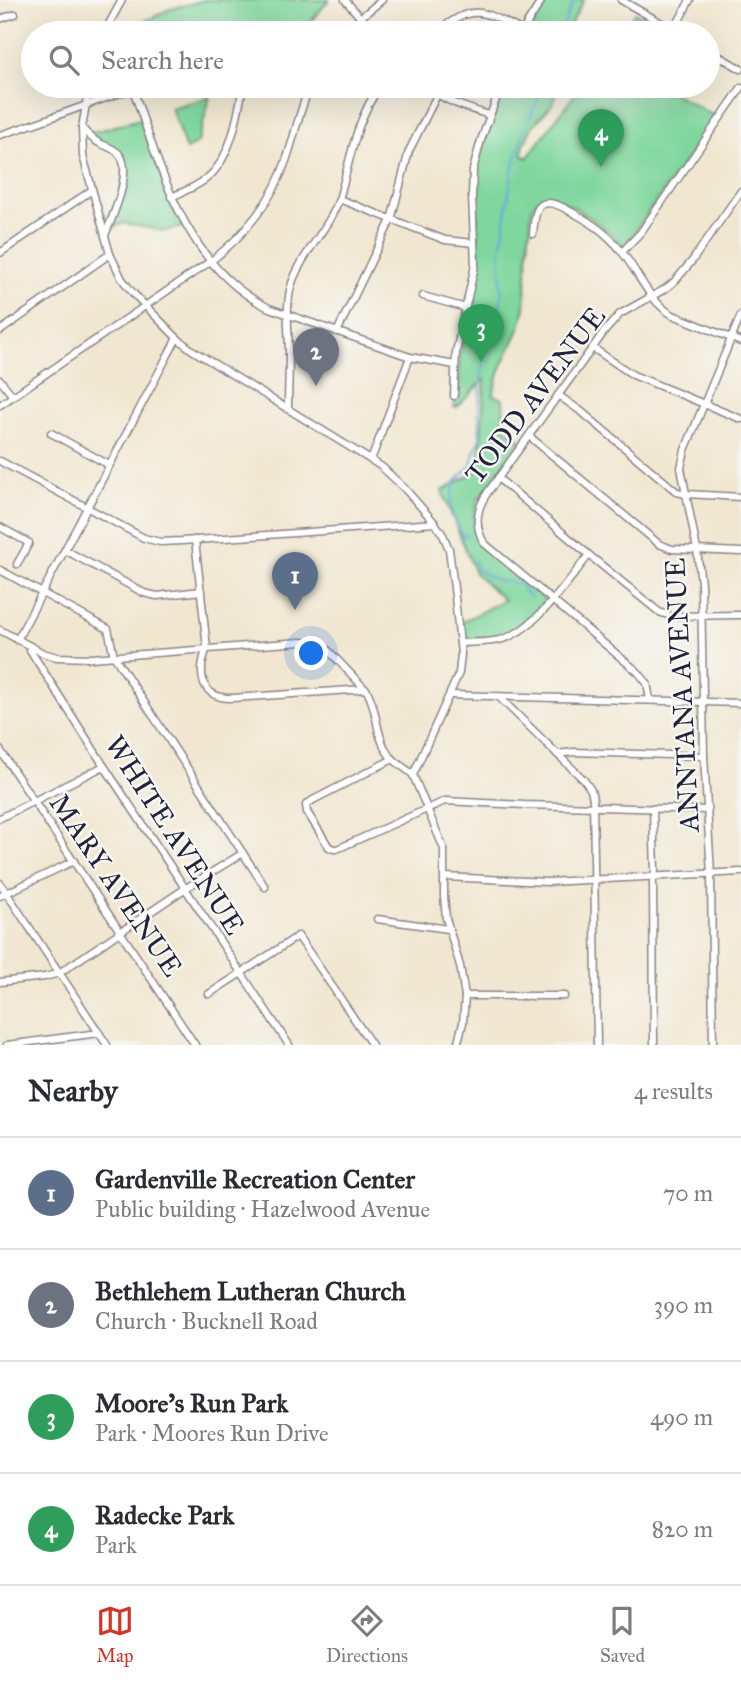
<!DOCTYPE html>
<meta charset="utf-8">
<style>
:root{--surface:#fff;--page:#f7f7f7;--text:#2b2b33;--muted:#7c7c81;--line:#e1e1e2;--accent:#d93025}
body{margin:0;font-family:"IM FELL Great Primer",serif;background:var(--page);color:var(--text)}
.you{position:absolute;left:312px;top:654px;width:24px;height:24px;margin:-18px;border:5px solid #fff;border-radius:50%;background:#1a73e8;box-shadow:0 0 0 10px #1a73e833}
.badge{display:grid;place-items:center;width:46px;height:46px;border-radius:50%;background:var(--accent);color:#fff;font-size:23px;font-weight:700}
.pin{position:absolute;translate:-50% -58px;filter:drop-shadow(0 2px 4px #0008)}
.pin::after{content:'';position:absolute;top:37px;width:24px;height:21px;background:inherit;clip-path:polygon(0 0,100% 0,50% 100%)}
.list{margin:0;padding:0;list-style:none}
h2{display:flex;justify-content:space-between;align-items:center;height:91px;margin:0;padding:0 28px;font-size:30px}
h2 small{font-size:23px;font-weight:400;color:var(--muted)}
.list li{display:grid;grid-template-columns:46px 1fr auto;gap:21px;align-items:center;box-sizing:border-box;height:112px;padding:0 28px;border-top:2px solid var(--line)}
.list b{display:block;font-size:26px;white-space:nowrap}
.list p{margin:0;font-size:23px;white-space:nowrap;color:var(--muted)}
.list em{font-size:23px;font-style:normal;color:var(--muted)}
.icon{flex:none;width:38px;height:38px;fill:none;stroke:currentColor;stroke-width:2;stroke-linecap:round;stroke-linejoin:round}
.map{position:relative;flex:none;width:741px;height:1045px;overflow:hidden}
.search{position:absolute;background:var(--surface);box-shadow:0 7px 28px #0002;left:21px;right:21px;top:21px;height:77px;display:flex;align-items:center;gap:18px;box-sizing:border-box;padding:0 24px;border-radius:38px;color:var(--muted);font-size:26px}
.sheet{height:539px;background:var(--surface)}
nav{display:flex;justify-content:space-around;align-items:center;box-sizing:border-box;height:98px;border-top:2px solid var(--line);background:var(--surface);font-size:19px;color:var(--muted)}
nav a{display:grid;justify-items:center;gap:4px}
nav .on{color:var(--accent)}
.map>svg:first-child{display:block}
.green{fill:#7fd79d;stroke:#507c6c;stroke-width:2}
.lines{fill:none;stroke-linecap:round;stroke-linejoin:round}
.stream{stroke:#60a8d7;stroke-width:2}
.minor-casing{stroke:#8a8486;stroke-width:9}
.minor{stroke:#fff;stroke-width:6}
.labels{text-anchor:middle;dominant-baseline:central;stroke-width:5;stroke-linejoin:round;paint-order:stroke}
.street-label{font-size:28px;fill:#22223b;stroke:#f6f6f2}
</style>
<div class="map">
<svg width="741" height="1045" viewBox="0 0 741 1045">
<rect width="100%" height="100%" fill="#f6f6f2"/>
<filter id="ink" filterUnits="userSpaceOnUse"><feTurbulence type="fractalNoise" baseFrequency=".0143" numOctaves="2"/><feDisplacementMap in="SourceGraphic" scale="14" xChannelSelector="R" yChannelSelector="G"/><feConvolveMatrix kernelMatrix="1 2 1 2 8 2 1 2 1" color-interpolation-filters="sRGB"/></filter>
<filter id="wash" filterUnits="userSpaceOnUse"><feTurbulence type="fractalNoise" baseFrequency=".00686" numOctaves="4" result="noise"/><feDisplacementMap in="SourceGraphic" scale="28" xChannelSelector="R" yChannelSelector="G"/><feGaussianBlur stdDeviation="1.57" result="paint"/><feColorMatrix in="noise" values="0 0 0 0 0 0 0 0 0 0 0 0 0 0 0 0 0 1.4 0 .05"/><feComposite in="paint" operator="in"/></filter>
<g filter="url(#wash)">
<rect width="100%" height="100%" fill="#f1e7d0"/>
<g class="green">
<path d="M204,0H329L301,33H108L143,22L168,10Z"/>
<path d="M547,0H584L566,33H526L533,21Z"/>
<path d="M635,12L672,33H620Z"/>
<path d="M505,86H558L553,103L532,127L524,144L522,154L527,158L581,86H675L672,92L716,117L626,244L623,246C610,233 549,178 534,205C530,212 531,225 530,233L529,234L525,308L520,327L500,370L493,395L503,399L504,427L521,440L479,499C471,518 473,533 485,549L545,599V601C519,633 506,636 466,640L464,639L462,622L504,600L475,573L442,491L479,470L485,379L456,408L454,407L458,389L460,355L479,266L475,178L478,159L488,127Z"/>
<path d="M210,97L198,142L186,150L171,108Z"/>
<path d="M140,119L184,227L164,231L123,223L113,228L118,211L125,164L114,148L97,140L87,131H97Z"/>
</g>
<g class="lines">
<g class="stream">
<path d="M561,33L570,9L575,0"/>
<path d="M461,534L467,536"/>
<path d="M463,538L452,513L451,500L455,482L471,466L474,452L480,439L479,413L481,379L489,326L499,311L502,295L500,257L512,172L524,130L544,86"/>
<path d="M474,559L477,570L503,583L508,581L521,585L525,592L531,597"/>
</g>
</g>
</g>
<g filter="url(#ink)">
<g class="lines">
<defs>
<g id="minor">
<path d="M345,0L374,33"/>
<path d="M621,0L679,33"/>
<path d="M0,19L15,14"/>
<path d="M674,30L690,0"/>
<path d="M104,33L122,0"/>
<path d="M345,33L360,18L382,0"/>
<path d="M435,33C473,4 481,9 522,31"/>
<path d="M521,33L542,0"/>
<path d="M708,50L741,69"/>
<path d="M89,86L82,128L83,156L110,254L122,279L133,293L177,338L192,350L382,467L405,489L435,523L443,535L449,549L454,588L461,654L459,673L413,775L444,849V896L446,918L460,966L465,996L463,1023L457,1045"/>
<path d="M425,86C444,101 467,108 489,115"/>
<path d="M133,89C161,169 185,267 269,308L410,357L455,365"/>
<path d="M82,128C87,134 92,139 99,143C105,146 114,148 119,154C134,170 112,218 105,235"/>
<path d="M0,135C48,120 94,101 142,86"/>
<path d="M171,197C183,192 196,187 206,179C231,160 238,115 243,86"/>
<path d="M339,199L445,240L474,243"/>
<path d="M533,234C535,212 536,195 562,207C586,219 606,231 622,252C639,273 649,302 673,315L741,342"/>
<path d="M622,252L641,232L741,88"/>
<path d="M0,253L92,190"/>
<path d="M423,296L466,308"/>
<path d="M0,331L110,254"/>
<path d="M337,332L391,220L409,151L437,95"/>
<path d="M593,348L633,375L741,419"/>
<path d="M0,380L13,396"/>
<path d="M558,395L582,412L677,492L686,494L741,497"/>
<path d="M454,396L456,352L475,265L472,196L473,170L481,140L501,86"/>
<path d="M0,405L211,261C245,235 274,199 287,158C295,134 300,109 310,86"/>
<path d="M288,409C288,391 289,373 289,356C289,332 285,309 291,286C301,253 330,229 340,196C351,157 356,119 380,86"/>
<path d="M51,433L109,465"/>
<path d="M529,436L659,544L672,549L741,552"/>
<path d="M371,460L410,357"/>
<path d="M0,461L144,538L160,542L182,541L435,523"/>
<path d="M498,478L589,555L659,612L671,616L741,615"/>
<path d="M0,527L29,543L17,564"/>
<path d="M195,540L207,648C197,673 200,699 233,698L366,689"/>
<path d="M65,550L144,593L157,596L201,591"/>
<path d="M0,570L108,629L114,656L265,887"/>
<path d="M0,630L43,653L57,657L91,658L301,642L318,643L327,649L367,691C378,710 375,733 387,752C393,762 405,767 413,775"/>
<path d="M17,640L177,338"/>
<path d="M460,643C474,642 490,643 503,639C536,629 567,582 589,555"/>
<path d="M30,646V650L104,766L289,1045"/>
<path d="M450,695L741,703"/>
<path d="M499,697L584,780L591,790L593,799L597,1045"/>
<path d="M650,700L647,683L638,672L484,543C474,525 476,509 488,492L604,332L620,314L665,289L675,281L692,261L741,191"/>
<path d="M0,750L195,1045"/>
<path d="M557,754L573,752L704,756"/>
<path d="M393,759L313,800L306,805L307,812L329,847L334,849H337L445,801L525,805L708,810"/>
<path d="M653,809L655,871L653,880L654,1045"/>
<path d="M0,818L104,766"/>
<path d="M445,877L548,882L741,872"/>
<path d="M0,883L107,1045"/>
<path d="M0,896L74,861"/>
<path d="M377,919L448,929"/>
<path d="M0,982L45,977L59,973L186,888L243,853"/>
<path d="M209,994L298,936L372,1045"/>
<path d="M465,996H564"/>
<path d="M7,1045L99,1033"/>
<path d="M713,1045L711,874L704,756L701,583L697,550L681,468L685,450L741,315"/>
</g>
</defs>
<use href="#minor" class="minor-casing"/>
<use href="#minor" class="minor"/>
</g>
</g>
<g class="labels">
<g class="street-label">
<text transform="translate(535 395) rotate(-53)">TODD AVENUE</text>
<text transform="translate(682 695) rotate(-93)">ANNTANA AVENUE</text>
<text transform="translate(175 835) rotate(57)">WHITE AVENUE</text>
<text transform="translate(116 885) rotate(56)">MARY AVENUE</text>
</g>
</g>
</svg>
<div class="you"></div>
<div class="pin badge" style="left:295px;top:610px;background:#5c6f8a">1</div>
<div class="pin badge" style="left:316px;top:386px;background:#6b7280">2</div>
<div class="pin badge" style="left:481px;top:362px;background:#2e9e5b">3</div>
<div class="pin badge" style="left:601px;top:167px;background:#2e9e5b">4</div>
<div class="search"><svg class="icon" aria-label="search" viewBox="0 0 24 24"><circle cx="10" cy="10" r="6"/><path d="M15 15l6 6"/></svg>Search here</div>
</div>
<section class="sheet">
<h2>Nearby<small>4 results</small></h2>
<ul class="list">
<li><span class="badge" style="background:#5c6f8a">1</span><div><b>Gardenville Recreation Center</b><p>Public building · Hazelwood Avenue</p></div><em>70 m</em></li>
<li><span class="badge" style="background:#6b7280">2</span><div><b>Bethlehem Lutheran Church</b><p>Church · Bucknell Road</p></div><em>390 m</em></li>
<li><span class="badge" style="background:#2e9e5b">3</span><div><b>Moore's Run Park</b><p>Park · Moores Run Drive</p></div><em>490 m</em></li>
<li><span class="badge" style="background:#2e9e5b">4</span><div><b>Radecke Park</b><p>Park</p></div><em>820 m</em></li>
</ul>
</section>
<nav>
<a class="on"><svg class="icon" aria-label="map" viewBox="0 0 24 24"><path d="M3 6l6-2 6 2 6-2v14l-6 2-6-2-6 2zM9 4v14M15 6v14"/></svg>Map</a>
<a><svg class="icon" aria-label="directions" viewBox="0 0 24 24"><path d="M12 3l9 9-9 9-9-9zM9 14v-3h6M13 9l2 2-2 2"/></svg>Directions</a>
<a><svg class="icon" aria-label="saved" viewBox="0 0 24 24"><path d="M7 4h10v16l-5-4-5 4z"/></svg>Saved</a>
</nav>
